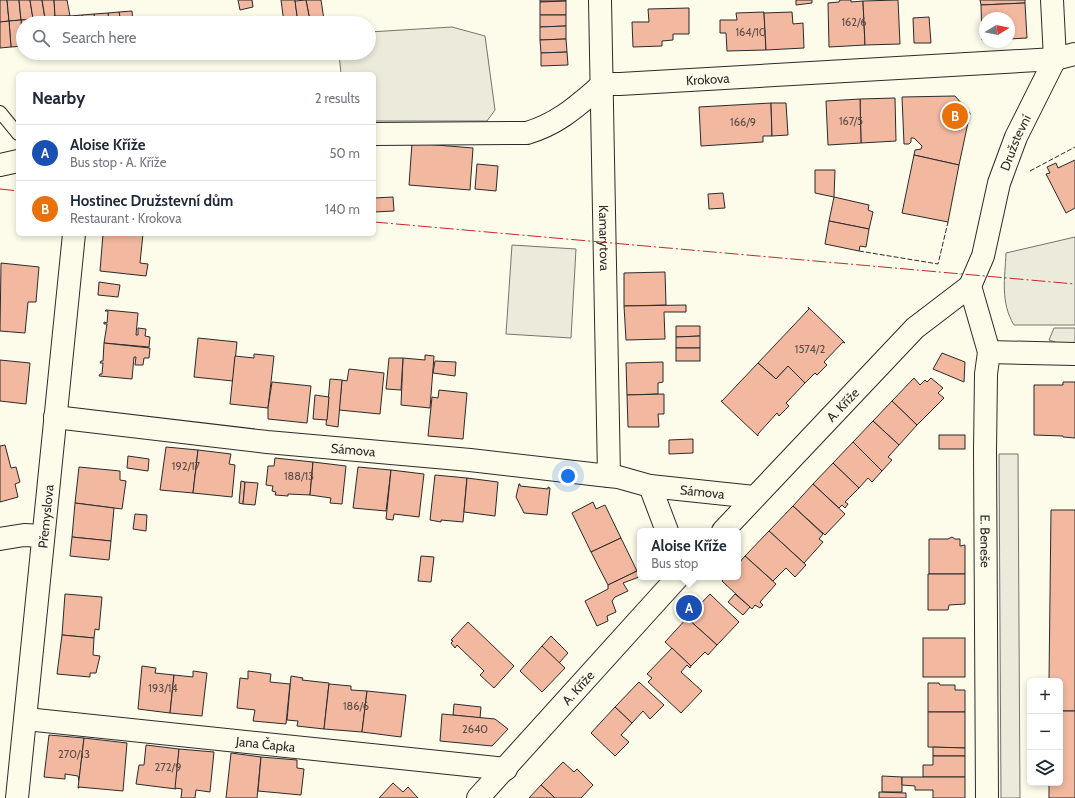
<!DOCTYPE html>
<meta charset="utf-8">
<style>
:root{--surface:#fff;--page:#f6f6f7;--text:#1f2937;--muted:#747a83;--line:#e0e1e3;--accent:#c62828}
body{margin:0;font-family:Cabin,sans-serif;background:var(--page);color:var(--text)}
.controls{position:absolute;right:12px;bottom:12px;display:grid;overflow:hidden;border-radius:6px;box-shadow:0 2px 6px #0003}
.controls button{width:36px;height:36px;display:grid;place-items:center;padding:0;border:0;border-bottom:1px solid var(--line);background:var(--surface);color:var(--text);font:20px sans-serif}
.compass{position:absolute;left:979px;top:12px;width:36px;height:36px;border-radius:50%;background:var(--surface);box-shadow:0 2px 6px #0003;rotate:80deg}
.you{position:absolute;left:568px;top:476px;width:14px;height:14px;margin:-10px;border:3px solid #fff;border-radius:50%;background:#1a73e8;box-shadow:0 0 0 6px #1a73e833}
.badge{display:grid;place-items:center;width:26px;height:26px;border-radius:50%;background:var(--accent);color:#fff;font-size:13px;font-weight:700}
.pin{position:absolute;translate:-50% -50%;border:2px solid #fff;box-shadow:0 1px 4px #0006}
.popup{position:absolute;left:637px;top:528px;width:104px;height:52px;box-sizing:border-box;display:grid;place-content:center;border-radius:6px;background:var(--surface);filter:drop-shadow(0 1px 3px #0005);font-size:13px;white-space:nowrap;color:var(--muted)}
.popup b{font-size:15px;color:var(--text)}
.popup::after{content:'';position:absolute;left:50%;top:100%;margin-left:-8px;border:8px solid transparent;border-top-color:var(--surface)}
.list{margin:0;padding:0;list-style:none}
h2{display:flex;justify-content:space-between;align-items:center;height:52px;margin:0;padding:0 16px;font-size:17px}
h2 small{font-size:13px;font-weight:400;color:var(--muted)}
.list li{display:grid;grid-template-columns:26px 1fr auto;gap:12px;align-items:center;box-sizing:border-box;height:56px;padding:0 16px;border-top:1px solid var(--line)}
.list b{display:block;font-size:15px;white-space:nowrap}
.list p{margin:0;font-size:13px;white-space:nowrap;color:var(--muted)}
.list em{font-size:13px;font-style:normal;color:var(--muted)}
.icon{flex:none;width:22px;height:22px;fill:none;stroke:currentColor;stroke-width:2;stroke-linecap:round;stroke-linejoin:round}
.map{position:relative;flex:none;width:1075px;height:798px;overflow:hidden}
.search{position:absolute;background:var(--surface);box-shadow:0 2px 6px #0003;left:16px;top:16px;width:360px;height:44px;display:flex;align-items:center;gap:10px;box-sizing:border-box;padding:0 14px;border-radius:22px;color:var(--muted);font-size:15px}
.panel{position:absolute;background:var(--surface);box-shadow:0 2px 6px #0003;left:16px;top:72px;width:360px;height:164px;border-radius:6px}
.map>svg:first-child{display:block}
.green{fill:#ecebdb;stroke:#74746e}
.parking{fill:#eceadb;stroke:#74746e}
.building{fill:#f2b8a0;stroke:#2b2b2b}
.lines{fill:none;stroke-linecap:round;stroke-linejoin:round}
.service-casing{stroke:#2b2b2b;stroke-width:14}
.minor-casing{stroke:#2b2b2b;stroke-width:24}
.service{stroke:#fdfbea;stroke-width:12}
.minor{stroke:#fdfbea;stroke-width:22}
.fence{stroke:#2b2b2b;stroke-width:1;stroke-dasharray:5 2;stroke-linecap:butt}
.power{stroke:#c62828;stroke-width:1;stroke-dasharray:14 3 2 3;stroke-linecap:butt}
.labels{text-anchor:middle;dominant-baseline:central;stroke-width:3;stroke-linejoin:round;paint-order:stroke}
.number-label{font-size:11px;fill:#5d4e48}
.street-label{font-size:13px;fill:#2b2b2b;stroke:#fdfbea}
</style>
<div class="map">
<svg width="1075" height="798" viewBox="0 0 1075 798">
<rect width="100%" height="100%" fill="#fdfbea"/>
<g class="green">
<path d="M452,27L485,36L495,110L487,121H374V74H341L339,53H369V32Z"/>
<path d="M1075,237V325H1014C1000,302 1005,278 1006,253Z"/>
<path d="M512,245L576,249L571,338L506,334Z"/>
</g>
<g class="parking">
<path d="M1054,328H1075V343H1058L1049,340Z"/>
<path d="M999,454H1018L1020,798H1001Z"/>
</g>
<g class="building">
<path d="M0,0H7L9,21L0,22Z"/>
<path d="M7,0H19L21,20L9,21Z"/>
<path d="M19,0H30L33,19L21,20Z"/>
<path d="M30,0H42L45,18L33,19Z"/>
<path d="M42,0H54L55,16L45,18Z"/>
<path d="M54,0H67L70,16H55Z"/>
<path d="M238,0H252L253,7L240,10Z"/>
<path d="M281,0H295L298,23H284Z"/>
<path d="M306,0H321L324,20L310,21Z"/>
<path d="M306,0L310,21L298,23L295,1Z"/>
<path d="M540,0H566V1L540,2Z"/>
<path d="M796,0H812V3L796,5Z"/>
<path d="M840,0H851V2L863,1L865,45L829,47L828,3L839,2Z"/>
<path d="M898,0L900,44L865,45L863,1Z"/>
<path d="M980,0H1025V3L981,5Z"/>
<path d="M566,1V15H540V2Z"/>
<path d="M1025,3L1027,38L1009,39V18H985V40H982L981,5Z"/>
<path d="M689,8V34H673V40L662,41V46L633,47L632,22H649L648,9Z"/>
<path d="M132,11L133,23H121L119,12Z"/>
<path d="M119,12L121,23H109L108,13Z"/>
<path d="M764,12L766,50L727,51L726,33H720V20H737L736,13Z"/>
<path d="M792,12L793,24L803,23L804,48L766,50L764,13Z"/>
<path d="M108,13L109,23H95L94,14Z"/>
<path d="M94,14L95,23H83L82,15Z"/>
<path d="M82,15L83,23H70V16Z"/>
<path d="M540,15H566V26L540,27Z"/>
<path d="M70,16V23H58L57,17Z"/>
<path d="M57,17L58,23H46L45,18Z"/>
<path d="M929,17L931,43H914L913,18Z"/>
<path d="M45,18L46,23H34L33,19Z"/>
<path d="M33,19L34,23H23V43L21,20Z"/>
<path d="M21,20L23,46L11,47L9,21Z"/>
<path d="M9,21L11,47L0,48V22Z"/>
<path d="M566,26V39L540,40V27Z"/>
<path d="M566,39L567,52L541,53L540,40Z"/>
<path d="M567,52L568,65L541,66V53Z"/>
<path d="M955,96L970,113L959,165L914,155L915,150L921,149L922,146L914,138H911V142L909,144H904L902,97Z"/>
<path d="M895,98L896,141L861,143L860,99Z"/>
<path d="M860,99L861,143L828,145L826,101Z"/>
<path d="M771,103L772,136H763V142L701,146L699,107Z"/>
<path d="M771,103H786L788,135L772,136Z"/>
<path d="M412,143L473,148L470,190L409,185Z"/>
<path d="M914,155L959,165L948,222L902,213Z"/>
<path d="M1075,160V208L1066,213L1046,174L1050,173L1047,167L1056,163L1058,168Z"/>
<path d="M477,164L498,166L496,191L475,189Z"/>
<path d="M815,170H835L834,197L815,193Z"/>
<path d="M723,193L725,208L709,209L708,194Z"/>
<path d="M393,197L394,211L374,212V198Z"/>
<path d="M834,197L869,205L868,210L873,212L869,229L829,221Z"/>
<path d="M829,221L869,229L866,247L860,246L859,251L825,244Z"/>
<path d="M103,234H143L140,263L148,264L146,276L100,271Z"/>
<path d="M1,263L39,267L36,302H28L25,333L0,331Z"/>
<path d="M665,272L666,305L624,306V273Z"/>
<path d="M99,282L120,285L118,297L98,295Z"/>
<path d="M686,305V312H664L665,339L626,340L624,306Z"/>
<path d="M808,307L845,343L843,342L824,362L827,365L817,375L815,373L805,383L788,366L776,379L758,363L809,309Z"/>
<path d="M106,310L138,313L136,335H138V328L146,329L145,336L150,337L149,347L104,343L107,324H104V322L107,323L108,311H105Z"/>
<path d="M676,326H700V336L676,337Z"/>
<path d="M700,336V348H676V337Z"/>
<path d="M198,338L237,342L233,381L194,377Z"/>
<path d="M104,343L150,348L149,358H144L143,365H135L136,357H134L132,379L99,376L100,374H102L103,363H100L101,361H103Z"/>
<rect x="676" y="348" width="24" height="13"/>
<path d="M942,353L965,362L964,382L933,369Z"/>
<path d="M254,354L274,356L268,408L230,404L235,356L254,358Z"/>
<path d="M425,355L434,356L430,408L401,405L403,358L425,360Z"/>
<path d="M389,358H403L401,390L386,389Z"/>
<path d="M0,360L30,363L26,404L0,401Z"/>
<path d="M435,361L456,362L455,376L433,373Z"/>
<path d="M663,362V382L658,383V394L627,395L626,363Z"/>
<path d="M758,363L776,379L788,366L805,383L786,403L789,406L779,416L777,413L758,434V436L721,401H722Z"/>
<path d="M349,369L384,373L380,414L339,410L342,380L347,381Z"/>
<path d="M914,378L920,385L925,380L927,382L931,378L943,388L938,393L944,398L917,425L892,401Z"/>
<path d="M330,379L342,380L338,427L326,425Z"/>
<path d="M272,382L311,386L307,423L268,419V408Z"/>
<path d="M1063,382H1075V438L1063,437V436L1034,435V385H1063Z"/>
<path d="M439,390L467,393L463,439L428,436L432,397L438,398Z"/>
<path d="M664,394V414H658L659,427H628L627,395Z"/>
<path d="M315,395L329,397L327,420L313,419Z"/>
<path d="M892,401L917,425L899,445L873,421Z"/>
<path d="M873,421L899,445L888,457L892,460L882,471L853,442Z"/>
<rect x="939" y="435" width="26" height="14"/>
<path d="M693,439V453L669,454V440Z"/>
<path d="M853,442L882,471L872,482L868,478L859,488L833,463Z"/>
<path d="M5,445L11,468L16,467L20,482L15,484L18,497L0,502V446Z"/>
<path d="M166,447L198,450L193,493L160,490Z"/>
<path d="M198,450L231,454L229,464L235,465L232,497L193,493Z"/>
<path d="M128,456L149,459L148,471L127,468Z"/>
<path d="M275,458L313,462L310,495L288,494V496L275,495L276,492L272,491L273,486L266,485L268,466H274Z"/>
<path d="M313,462L346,466L342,504L330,503L331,498L310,495Z"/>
<path d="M833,463L859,488L845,502L848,504L845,508L842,505L839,508L813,484Z"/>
<path d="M79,467L120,471V480L126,481L122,509L75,503Z"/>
<path d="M358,467L391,470L386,511L353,508Z"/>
<path d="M391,470L424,474L419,517L394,514L393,520L386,519Z"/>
<path d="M435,475L467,478L463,522L441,520V522L430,520Z"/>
<path d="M467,478L498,482L495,516L464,512Z"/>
<path d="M241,481L245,482L243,504L239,503Z"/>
<path d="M245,482L258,483L255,505L243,504Z"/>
<path d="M519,484H520V486L548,489V487L550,488L547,515L524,513L516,497Z"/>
<path d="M813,484L845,514L825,535L793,506Z"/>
<path d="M593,502L596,509L605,505L621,538L591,552L572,513Z"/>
<path d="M75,503L114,508L111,541L72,537Z"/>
<path d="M793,506L823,534L819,539L823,542L804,563L769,531Z"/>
<path d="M1051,510H1075V711H1060V681H1049Z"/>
<path d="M135,514L147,515L146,531L133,529Z"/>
<path d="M769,531L806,565L795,577L786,568L773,581L745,556Z"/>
<path d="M72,537L111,541L109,560L70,556Z"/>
<path d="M952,537L955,539H960V546L965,545V574H929V539H948Z"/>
<path d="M621,538L637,571L608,585L591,552Z"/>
<path d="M421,556L434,557L431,582L418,581Z"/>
<path d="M745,556L776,584L760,602L763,605L760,608L755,605L752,609L722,581L726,577H738V564Z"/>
<path d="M637,571L639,577L623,583L628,591L615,597L612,601L616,612L607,616L608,621L597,626L585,601L608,589V585Z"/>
<path d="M928,574H965V604L949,605L948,610H928Z"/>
<path d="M65,594L102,597L99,630L95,629L94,638L62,635Z"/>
<path d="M710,594L739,622L717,645L687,618Z"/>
<path d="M735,594L750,607L743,615L728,602Z"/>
<path d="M687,618L717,645L708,655L705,652L691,666L665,642Z"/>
<path d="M468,622L514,666L494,688L480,675L484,671L457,645L455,648L451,643L453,641L451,640Z"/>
<path d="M62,635L94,638L93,655L100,656L96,673H90V677L57,674Z"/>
<path d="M551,636L568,653L559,663L542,646Z"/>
<rect x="923" y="638" width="42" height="39"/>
<path d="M542,646L565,668L542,692L520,671Z"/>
<path d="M672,648L691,666L690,668L687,665L681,672L702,691L681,713L648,682L652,678L647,674Z"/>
<path d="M142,666L156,668L155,673L174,675L170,713L138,709Z"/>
<path d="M193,671L207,673L202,716L170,713L174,675L193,677Z"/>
<path d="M248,671L271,674L270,682L290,684L286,724L253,721L255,710L237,708L240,678L248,679Z"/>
<path d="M291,676L303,678L302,680L329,683L324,729L297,726L298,721L287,720Z"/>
<path d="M639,682L664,705L650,719L643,711L632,723L615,707Z"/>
<path d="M928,683H939L940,685H955V690H965V712H928Z"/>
<path d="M329,684L351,686V690L367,691L362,732L324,729Z"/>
<path d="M367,691L406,695L401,737L362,732Z"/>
<path d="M454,704L481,707L480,718L453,715Z"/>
<path d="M615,707L632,723L621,735L629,742L615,756L591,733Z"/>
<path d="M1060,711H1075V798H1049V783H1060Z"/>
<path d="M928,712H965V748L928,747Z"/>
<path d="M442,714L495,719L508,729L492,746L440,741Z"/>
<path d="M49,735L84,738L79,781L78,776L65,774V779L44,777Z"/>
<path d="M84,738L127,743L123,791L79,787V788H78Z"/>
<path d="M146,745L179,749L176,789L136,784L139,765H144Z"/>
<path d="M933,747L965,748V756H933Z"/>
<path d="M179,749L214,752L210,792L196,790L195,798H181L182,789L175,788Z"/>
<path d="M231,753L261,757L257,798H226Z"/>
<path d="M933,756H965V777H923V765H933Z"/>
<path d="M261,757L297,760V768L304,769L301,795L258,791Z"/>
<path d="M563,762L574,772L577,769L593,785L581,798H555L541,785Z"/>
<path d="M882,776L902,777V792H882Z"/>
<path d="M902,777H965V798H933V790H915V786L902,785Z"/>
<path d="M393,783L403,792L408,787L418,798H379Z"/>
<path d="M541,785L555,798H529Z"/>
<path d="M879,792L906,793V798H879Z"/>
</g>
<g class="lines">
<defs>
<path id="service" d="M0,112L18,134"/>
<g id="minor">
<path id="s1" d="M600,0L609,476"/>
<path id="s2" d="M374,134L527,133C560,123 578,105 603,84H620L1055,59L1075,54"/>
<path d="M0,165L18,161"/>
<path id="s3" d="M970,286L989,352L986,374L985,451L987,798"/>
<path id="s4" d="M970,286L983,256L999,183L1016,137L1055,59L1052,0"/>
<path d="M989,352L1075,354"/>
<path id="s5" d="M55,417L267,442L470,460L600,475L618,477L650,486L754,497"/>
<path d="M650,486L667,531"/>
<path id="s6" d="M723,531L915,328L970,286"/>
<path d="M0,539L24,535L43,536"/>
<path id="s7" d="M26,719L506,769"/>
<path id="s8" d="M17,798L74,234"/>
<path id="s9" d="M478,798L678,577"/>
</g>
</defs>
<use href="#service" class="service-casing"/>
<use href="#minor" class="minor-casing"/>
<use href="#service" class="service"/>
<use href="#minor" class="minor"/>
<g class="fence">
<path d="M1030,171L1075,147"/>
<path d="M859,251L938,264L948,222"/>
</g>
<g class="power">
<path d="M0,189L18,191"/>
<path d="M374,222L1075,284"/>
</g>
</g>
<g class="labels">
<g class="number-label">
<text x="854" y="22">162/6</text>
<text x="751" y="32">164/10</text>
<text x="851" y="121">167/5</text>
<text x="743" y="122">166/9</text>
<text x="810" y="349">1574/2</text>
<text x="186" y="466">192/17</text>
<text x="299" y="476">188/13</text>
<text x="163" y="688">193/14</text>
<text x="356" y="706">186/6</text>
<text x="475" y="729">2640</text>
<text x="74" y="754">270/13</text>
<text x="168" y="767">272/9</text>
</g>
<g class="street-label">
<text stroke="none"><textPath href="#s2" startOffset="349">Krokova</textPath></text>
<text stroke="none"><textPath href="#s4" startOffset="151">Družstevní</textPath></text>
<text stroke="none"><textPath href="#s1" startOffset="238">Kamarytova</textPath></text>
<text stroke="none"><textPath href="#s6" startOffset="174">A. Kříže</textPath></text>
<text stroke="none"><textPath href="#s5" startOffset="300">Sámova</textPath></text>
<text stroke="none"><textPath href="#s5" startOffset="652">Sámova</textPath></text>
<text stroke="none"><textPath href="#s8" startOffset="283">Přemyslova</textPath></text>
<text stroke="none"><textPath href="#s3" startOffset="258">E. Beneše</textPath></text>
<text stroke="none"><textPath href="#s9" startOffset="149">A. Kříže</textPath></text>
<text stroke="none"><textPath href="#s7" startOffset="241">Jana Čapka</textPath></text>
</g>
</g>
</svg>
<div class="controls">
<button>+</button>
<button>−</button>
<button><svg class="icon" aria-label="layers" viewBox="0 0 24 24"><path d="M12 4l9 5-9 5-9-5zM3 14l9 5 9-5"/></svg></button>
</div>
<svg class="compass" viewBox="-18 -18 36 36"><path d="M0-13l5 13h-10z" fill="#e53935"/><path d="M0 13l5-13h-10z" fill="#747a83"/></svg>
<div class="you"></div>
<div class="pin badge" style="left:689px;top:608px;background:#1a4fb4">A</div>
<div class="popup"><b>Aloise Kříže</b>Bus stop</div>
<div class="pin badge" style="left:955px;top:116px;background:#e8710a">B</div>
<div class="search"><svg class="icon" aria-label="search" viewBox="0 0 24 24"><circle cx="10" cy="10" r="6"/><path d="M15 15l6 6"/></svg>Search here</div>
<section class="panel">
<h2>Nearby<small>2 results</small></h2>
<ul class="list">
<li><span class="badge" style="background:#1a4fb4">A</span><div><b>Aloise Kříže</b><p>Bus stop · A. Kříže</p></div><em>50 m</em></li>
<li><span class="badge" style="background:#e8710a">B</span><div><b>Hostinec Družstevní dům</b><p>Restaurant · Krokova</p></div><em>140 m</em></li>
</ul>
</section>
</div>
